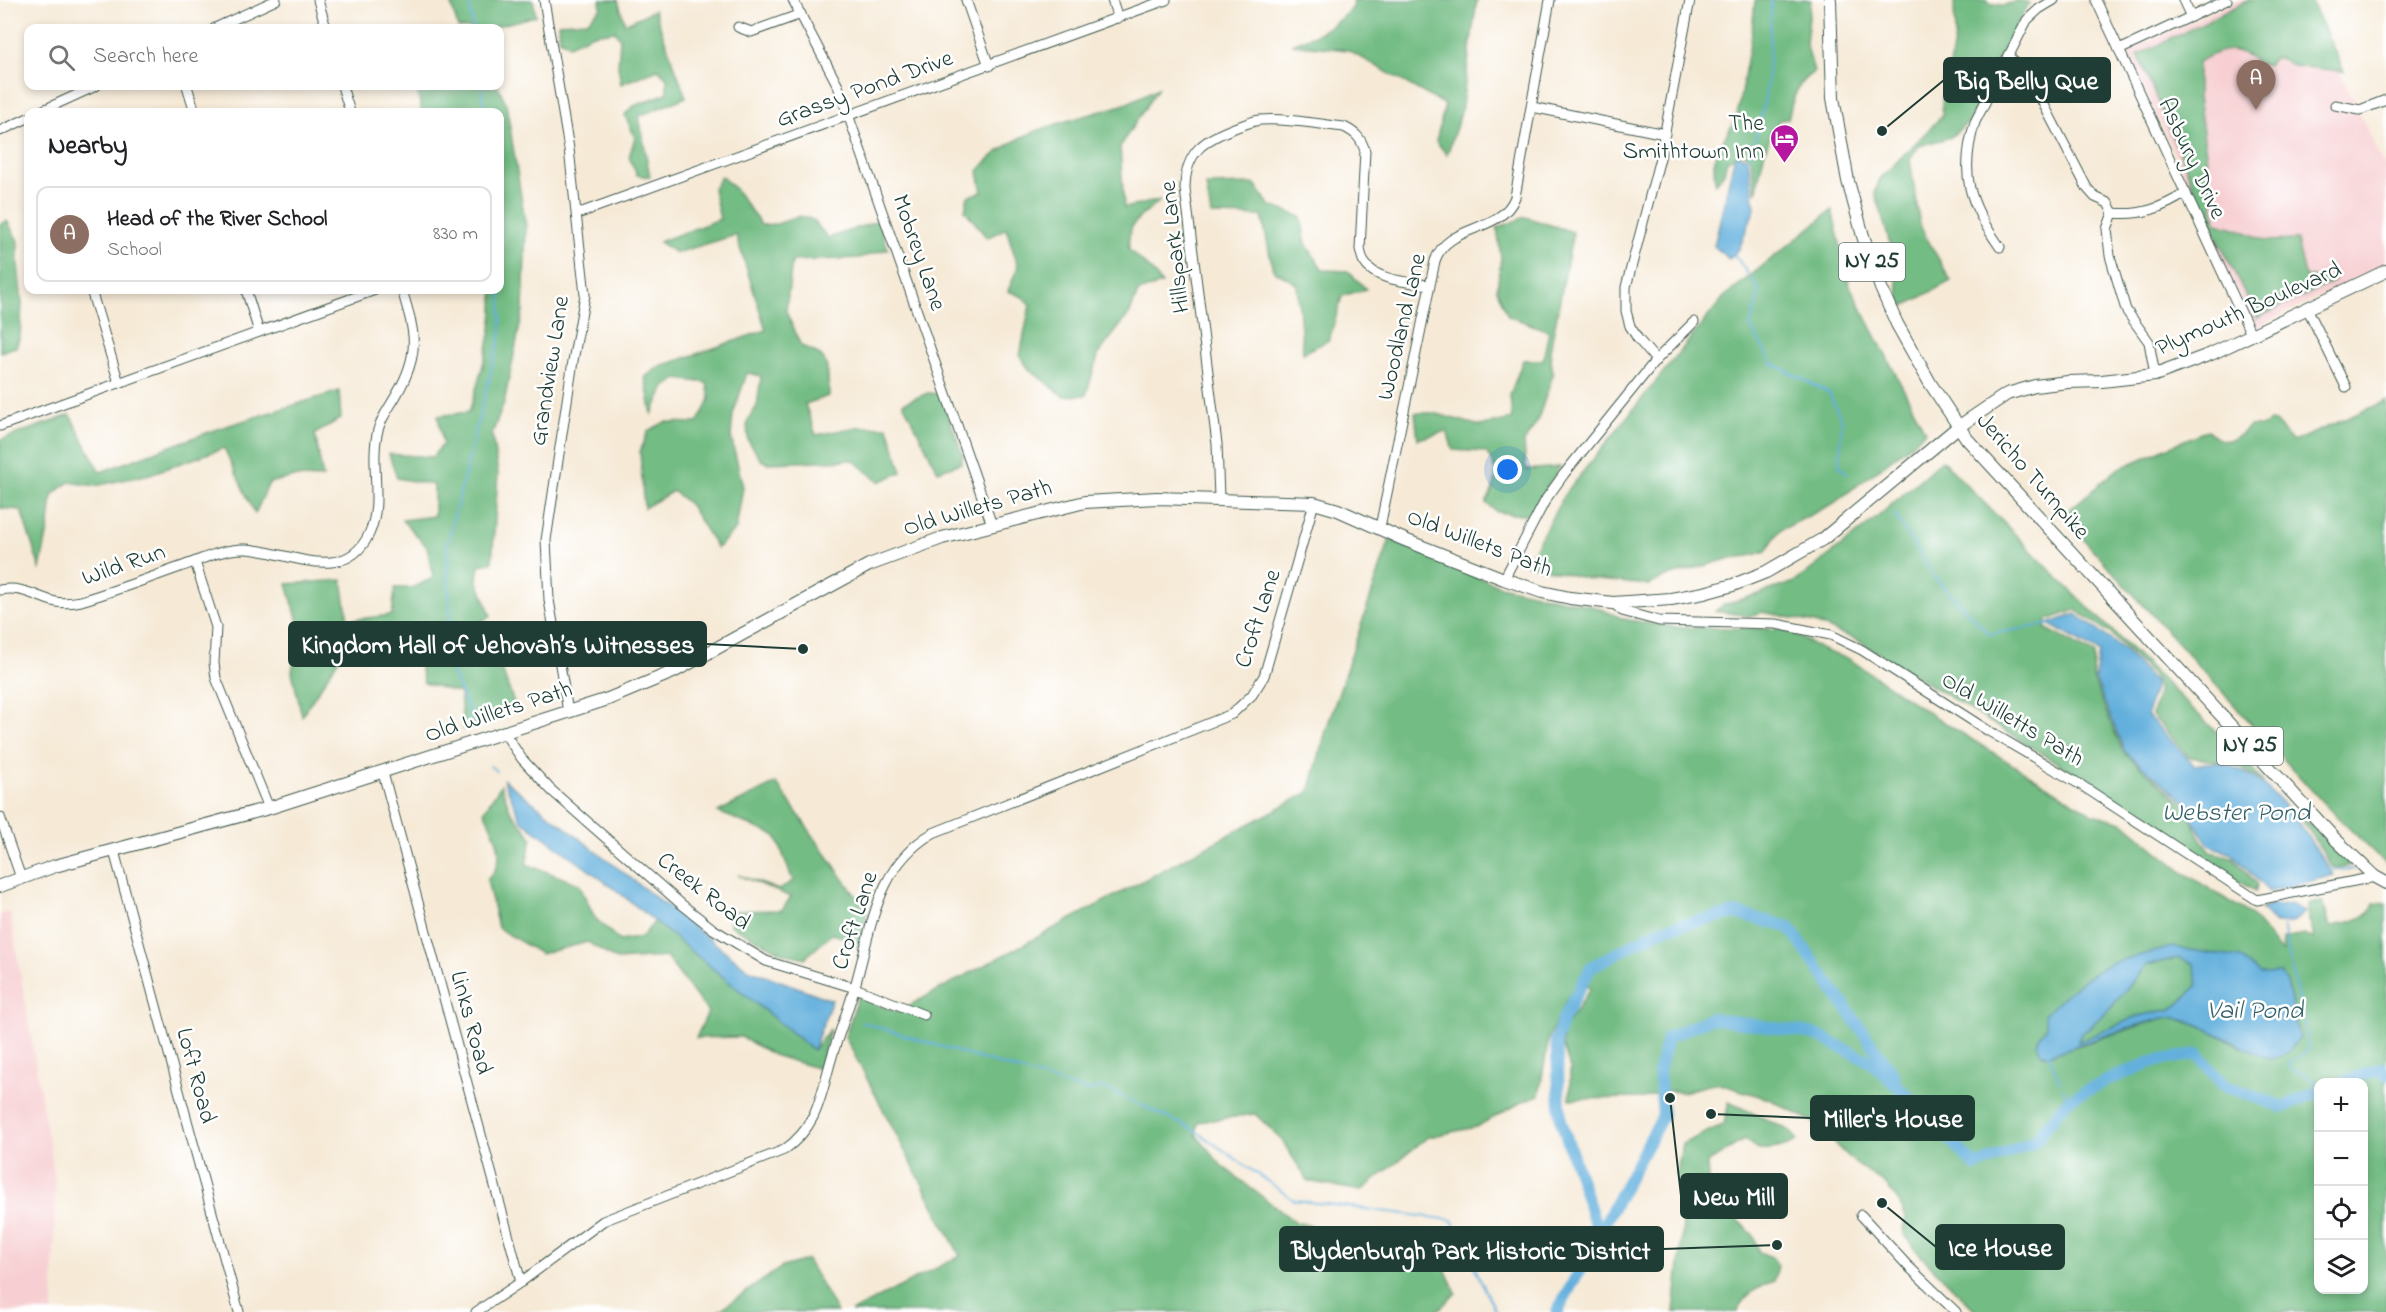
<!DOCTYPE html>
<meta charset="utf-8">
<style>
:root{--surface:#fff;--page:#f6f6f6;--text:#202124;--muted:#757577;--line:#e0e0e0;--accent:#b5179e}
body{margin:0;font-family:"Indie Flower",sans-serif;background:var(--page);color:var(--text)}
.controls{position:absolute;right:18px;bottom:18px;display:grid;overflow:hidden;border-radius:12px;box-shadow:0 3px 9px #0003}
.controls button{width:54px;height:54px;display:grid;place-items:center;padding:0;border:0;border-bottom:2px solid var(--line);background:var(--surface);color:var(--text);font:30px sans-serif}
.you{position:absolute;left:1508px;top:470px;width:21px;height:21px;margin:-15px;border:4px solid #fff;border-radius:50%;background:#1a73e8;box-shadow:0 0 0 9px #1a73e833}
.badge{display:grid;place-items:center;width:39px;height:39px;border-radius:50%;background:var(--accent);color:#fff;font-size:20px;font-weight:700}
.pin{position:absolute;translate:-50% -50px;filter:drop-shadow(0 2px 3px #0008)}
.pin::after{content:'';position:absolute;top:32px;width:21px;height:18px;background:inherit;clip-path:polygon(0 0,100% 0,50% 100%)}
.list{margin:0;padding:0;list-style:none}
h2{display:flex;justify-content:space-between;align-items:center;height:78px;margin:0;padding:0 24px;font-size:26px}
h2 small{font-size:20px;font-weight:400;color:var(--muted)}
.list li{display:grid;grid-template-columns:39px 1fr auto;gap:18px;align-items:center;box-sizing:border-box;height:96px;margin:0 12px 12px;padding:0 12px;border:2px solid var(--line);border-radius:12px}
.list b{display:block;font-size:22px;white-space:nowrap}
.list p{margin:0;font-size:20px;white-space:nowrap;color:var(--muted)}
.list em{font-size:20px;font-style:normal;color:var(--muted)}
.icon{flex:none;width:33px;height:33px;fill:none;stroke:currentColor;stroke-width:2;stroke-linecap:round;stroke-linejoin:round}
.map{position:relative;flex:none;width:2386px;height:1312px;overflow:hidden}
.search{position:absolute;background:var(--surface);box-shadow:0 3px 9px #0003;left:24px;top:24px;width:480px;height:66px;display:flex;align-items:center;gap:15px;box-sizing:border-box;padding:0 21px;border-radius:12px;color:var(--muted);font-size:22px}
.panel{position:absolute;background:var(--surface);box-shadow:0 3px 9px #0003;left:24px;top:108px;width:480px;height:186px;border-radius:12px}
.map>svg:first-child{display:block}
.built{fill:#f7cfd2}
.forest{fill:#73bc84;stroke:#497c5c;stroke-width:1.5;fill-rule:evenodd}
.water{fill:#64b0dd;stroke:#427688;stroke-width:1.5;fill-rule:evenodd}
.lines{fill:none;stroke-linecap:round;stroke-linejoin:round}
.stream{stroke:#64b0dd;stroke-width:2}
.river{stroke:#64b0dd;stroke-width:12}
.minor-casing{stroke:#3f574c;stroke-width:11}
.major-casing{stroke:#3f574c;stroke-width:14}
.minor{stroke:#fff;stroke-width:9}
.major{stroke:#fff;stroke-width:12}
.labels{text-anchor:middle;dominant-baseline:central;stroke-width:5;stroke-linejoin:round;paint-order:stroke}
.shield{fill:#fff;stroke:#627771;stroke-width:1.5}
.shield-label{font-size:22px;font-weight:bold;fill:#1f3d34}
.street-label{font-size:24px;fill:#1f3d34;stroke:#fff}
.poi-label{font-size:24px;fill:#1f3d34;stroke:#fff;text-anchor:end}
.water-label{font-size:26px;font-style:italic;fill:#346067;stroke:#fff}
.leader{fill:none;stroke:#1f3d34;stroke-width:2}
.callout-dot{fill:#1f3d34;stroke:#fff;stroke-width:2}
.callout{fill:#1f3d34;stroke:#1f3d34;stroke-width:2}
.callout-label{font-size:26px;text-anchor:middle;font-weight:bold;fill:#fff}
</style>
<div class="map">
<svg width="2386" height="1312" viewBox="0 0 2386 1312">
<rect width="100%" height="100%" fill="#fff"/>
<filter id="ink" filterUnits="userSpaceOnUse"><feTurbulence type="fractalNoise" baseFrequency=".0167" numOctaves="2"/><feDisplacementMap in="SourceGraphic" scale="12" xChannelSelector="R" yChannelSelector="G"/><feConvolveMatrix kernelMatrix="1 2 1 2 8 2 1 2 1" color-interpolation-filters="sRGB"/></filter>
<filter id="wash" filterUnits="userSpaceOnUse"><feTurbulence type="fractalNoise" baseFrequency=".008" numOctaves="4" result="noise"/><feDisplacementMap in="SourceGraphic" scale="24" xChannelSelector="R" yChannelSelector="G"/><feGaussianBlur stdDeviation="1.35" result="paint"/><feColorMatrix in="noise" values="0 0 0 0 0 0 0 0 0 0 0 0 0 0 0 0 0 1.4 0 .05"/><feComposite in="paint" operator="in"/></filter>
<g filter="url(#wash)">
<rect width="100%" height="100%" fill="#f6ead7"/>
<g class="built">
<path d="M2240,0H2306L2386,169V264L2254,328L2127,51Z"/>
<path d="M10,912L55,1179L53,1312H0V914Z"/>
</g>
<g class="forest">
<path d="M450,0H533L536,16L489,28H458Z"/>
<path d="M600,0H618L625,24L654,10L686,97L639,116L650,177L637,175L629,157L635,138L625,115L632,107L667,93V78L658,69L621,84L618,66L620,39L615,31L593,34L569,45L559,38V23L587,21L601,8Z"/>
<path d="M1352,0H1477L1461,112L1447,155L1436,141L1445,105L1348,50L1291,44C1319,35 1333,27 1354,6Z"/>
<path d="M1755,0H1811L1806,43L1814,72C1797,81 1792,101 1788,119L1779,120C1764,143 1761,168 1756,194L1751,158L1743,153L1727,160L1724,173L1715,184C1715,177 1714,170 1714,164C1716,146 1731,131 1737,115L1752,32Z"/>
<path d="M1954,0H1988L1989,3C1994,4 2000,6 2005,5C2015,2 2018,0 2029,3L1994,67L1971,120L1951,137L1919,146L1910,159L1920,226L1951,281L1901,308L1893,254L1875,192L1880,179L1942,116L1943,80L1949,71L1955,36Z"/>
<path d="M2249,0H2311L2344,71L2294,66L2275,57L2268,65H2260C2235,44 2225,48 2198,62V97L2216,223L2238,229L2267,241L2297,240L2305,276L2335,281L2257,318L2205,213L2138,55Z"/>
<path d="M416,86H498L506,103L526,227L523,311L504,403L492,434L498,474L492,563L479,565L477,579L491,616L462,632L456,668L502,670L516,708L463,729L460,693L424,683L415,648L362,639L338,660L302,716L292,672L299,625L287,584L342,580L348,620L392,615L395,588H412L433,578L427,547L402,520L434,516V485L397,478L389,454L432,457L443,444L438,416L469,412C479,380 498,322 492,290H500V112H422Z"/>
<path d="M1158,88L1120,146L1124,208L1161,200C1141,217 1126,221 1129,250L1151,270L1162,284L1138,292L1130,313L1099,353L1086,395L1063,396L1029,369L1020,356L1030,305L1023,297L1008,291L1018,266L1006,228L987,238L965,210L968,196L982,192L978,171C1012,129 1071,121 1119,106C1133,102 1145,94 1158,88Z"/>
<path d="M721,176L736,190L761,225L777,224L800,216L813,220L828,238L878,221L888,249L859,258L792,261L786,311L801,346C832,356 827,367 829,396L805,404L816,435L857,427H888L902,472L879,482L853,460L767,463L761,460L748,440L747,422L757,406L761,376L747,373L733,414L731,437L743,487L736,529L717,548L690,505L673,491L644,508L640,452L648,431L665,422L697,423L710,399L707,383L677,379L665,387L652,414L645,377L659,367L766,330L736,235L676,253L659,242L720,219L713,189Z"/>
<path d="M1255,184L1269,205L1301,217L1306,244L1323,270L1348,271L1366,289L1342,296L1329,340L1303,353L1297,284L1273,270L1262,216L1211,215L1206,185Z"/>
<path d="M1832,210L1850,286L1925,431L1917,440L1834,503L1779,531L1766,551L1754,555L1728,559L1668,576L1649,585L1588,579L1526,564L1565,494L1724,297Z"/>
<path d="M1525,217L1573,232L1550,351L1553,375L1537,422L1524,442L1526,470L1560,467L1531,516L1497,512L1486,503C1497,484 1500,471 1486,452L1453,450L1447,431L1418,439L1415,413H1434L1480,426L1512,419L1510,395L1523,360H1543L1549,331L1508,316L1497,290L1501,257L1497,228Z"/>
<path d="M7,221L18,241V264L22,304L20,336L16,347L0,352V224Z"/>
<path d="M339,391L341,418L315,434L323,478L294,477L269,483L255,514L224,448L150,474L95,486L69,482L52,495L49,525L40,569L21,510L0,508V440L70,415L100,472L220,428Z"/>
<path d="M928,393L940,394L963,455L961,463L938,471L903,403Z"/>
<path d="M2386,401V864L2327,807L2084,540L2064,514L2118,469L2208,430C2223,448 2235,440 2250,426H2263L2270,421L2275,422L2293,442Z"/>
<path d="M1942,460L2057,577L2238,753L2264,783L2236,764L2189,757L2152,715C2156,701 2161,689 2153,676L2111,634L2076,610L2047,620L2045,628L2094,654L2093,679L2123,752L2184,804L2202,841L2211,852L2232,857L2257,884L2256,891L2233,879L2085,780L1857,640L1815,623L1778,615L1762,612L1749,616L1715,611L1724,605L1795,582L1873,521Z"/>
<path d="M1390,539L1500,586L1596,607L1624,619L1673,627L1785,629L1825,651L1849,659L1932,715L2093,814L2123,822L2181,871L2250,914L2278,948L2283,951L2282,939L2304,935L2313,939C2315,926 2303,917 2309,903L2323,902L2330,927C2346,922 2369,921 2374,903L2386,904V1312H1977L1922,1257L1906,1238L1903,1229L1906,1217L1897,1199L1886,1185L1848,1157L1813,1122L1769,1099L1716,1083L1683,1092L1668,1091L1643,1098L1570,1099V1068L1563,1047V1030L1591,988L1579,982L1565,1003L1549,1037L1539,1095L1524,1101L1476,1127L1428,1137L1361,1191L1308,1181L1281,1139L1255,1114L1198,1122L1196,1135L1221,1165L1295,1222L1405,1247L1445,1269L1456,1293L1436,1312H851L960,1256L845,1037L858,997L897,1012L1309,792L1327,727ZM2172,947L2251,967L2260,974L2287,982L2299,1037L2240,1047L2212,1031L2170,1016L2049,1055L2040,1035L2047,1027ZM2318,1082H2364V1290H2318Z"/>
<path d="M776,783L867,912L858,948L846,938L832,934L805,958L783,953L730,925L731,911L782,910L791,897L738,875L779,890L793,881L776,836L718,812Z"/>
<path d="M501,785L510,810L532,838L526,864L579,884L595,918L620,941L642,937L655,921L813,1050L830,1029L820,1069L773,1055L741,1037L696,1038L708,1012L666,957L616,960L588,942L541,954L498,928L487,880C510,858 495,835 484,811Z"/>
<path d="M2299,815L2312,824L2351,864L2339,868L2332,867Z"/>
<path d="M2178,958L2194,964L2198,985L2172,1009L2138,1016L2078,1043L2081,1034L2110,1009L2146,965Z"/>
<path d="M1729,1102L1789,1130L1798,1140C1789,1146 1768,1152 1756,1148C1752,1146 1748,1142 1745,1139L1707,1163L1709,1193L1753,1235L1759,1252L1772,1257L1778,1266L1774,1281C1760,1286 1741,1296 1738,1312H1674L1684,1215L1677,1173L1682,1144L1724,1124Z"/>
<path d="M807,1260L837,1312H717L782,1267Z"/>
</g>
<g class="water">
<path d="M1735,155L1748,158L1755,208L1739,249L1729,259L1714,246Z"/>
<path d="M2076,614L2123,649L2155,683L2147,715L2194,765C2201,764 2209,762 2216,763C2272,771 2305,834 2334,875L2269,892L2232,854L2209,845L2194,822L2188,804L2125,752L2095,679L2099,652L2048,624Z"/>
<path d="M503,779L748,969L832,1000L813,1050L616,890L521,820Z"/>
<path d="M2270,904L2280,906L2290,904L2305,912L2292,923H2275L2261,909Z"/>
<path d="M2172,947L2240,958L2260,974L2280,973L2287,982L2299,1037L2289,1052L2270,1059C2237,1046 2207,1025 2172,1017C2163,1015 2066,1049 2049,1055L2041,1053L2037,1043L2040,1035L2047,1027L2044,1015L2076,985L2110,963ZM2178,958L2194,964L2198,985L2172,1009L2138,1016L2078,1042L2081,1034L2110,1009L2146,965Z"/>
</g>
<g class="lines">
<g class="stream">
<path d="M469,0L473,28"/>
<path d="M481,86L485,112"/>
<path d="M1748,159C1770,105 1770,57 1771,0"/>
<path d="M1734,254L1760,291L1750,326L1772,363L1829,393L1842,421L1839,466L1848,474"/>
<path d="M1894,514L1936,579L1989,634L2051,624"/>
<path d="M473,721L452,672L447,544L501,332L500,231"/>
<path d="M490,766L497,771"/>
<path d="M2330,870L2354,869"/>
<path d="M2282,921L2309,1050L2288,1064L2294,1072L2305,1074L2318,1085"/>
<path d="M861,1022L1086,1091L1103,1087L1196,1131L1294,1200L1452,1220L1496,1312"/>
<path d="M2049,1055L2060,1083"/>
<path d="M2063,1089L2068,1100"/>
</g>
<g class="river">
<path d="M2344,1082L2382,1068L2386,1075"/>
<path d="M1599,1235L1561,1121L1556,1040L1563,1019L1591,967L1662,929L1735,913L1789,927L1895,1077"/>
<path d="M1557,1312L1663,1115L1659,1072L1667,1038L1711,1018L1814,1034L1871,1062L1909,1097L1975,1166L2034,1142L2068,1100L2106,1081L2151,1062L2198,1054L2223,1085L2283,1107L2318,1092"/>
</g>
</g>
</g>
<g filter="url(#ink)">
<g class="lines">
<defs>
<g id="minor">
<path d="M318,0L326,28"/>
<path d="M544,0L569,149L585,295L573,361L546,540L549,600L568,712"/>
<path d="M793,0L838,86L992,525"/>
<path d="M966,0L989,66"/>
<path d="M1112,0L1118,18"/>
<path d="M2096,0L2251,334"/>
<path d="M2183,0L2191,17"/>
<path d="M738,27L751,32L801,14"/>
<path d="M215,28L276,0"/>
<path d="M2119,50L2227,0"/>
<path d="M2009,57L2028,74L2087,188L2095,197L2108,203L2113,213"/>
<path d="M187,86L195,112"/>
<path d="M342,86L350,112"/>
<path d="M2335,105L2360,110L2386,100"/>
<path d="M1532,107L1665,134"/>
<path d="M39,112L96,86"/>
<path d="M0,131L28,118"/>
<path d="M2113,213L2107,229L2110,256L2126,310L2149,342L2155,375"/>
<path d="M2113,213C2141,216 2162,208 2186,193"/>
<path d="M577,214L1166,0"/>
<path d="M2000,247C1969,204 1959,174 1975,122L2027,20L2039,9L2054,0"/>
<path d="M91,290L119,383"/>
<path d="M246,290L259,332"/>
<path d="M2307,308L2346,387"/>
<path d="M1656,360L1638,339L1630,326L1626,311V287L1660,158L1690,0"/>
<path d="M0,426L375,290"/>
<path d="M1219,498L1217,444L1185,189C1185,151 1205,139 1237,127C1244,125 1252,121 1260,120C1287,118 1317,124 1344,127C1356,133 1361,138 1365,151L1360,249C1361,253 1362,259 1364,262C1375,281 1410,282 1429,285"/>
<path d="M1380,527L1435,261C1447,223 1501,234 1515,197L1550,0"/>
<path d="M195,562L216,627L214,663L216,678L269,808"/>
<path d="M1504,579L1546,499L1564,474L1656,360L1694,322"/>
<path d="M0,590C20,586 33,595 52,601C61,604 71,603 81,601C114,591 147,579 180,567C201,560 223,548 246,549C287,551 345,586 369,534C384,502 369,464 378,430C381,418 391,405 397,394C421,352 415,333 402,290"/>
<path d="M1613,603L1622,611L1659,621L1776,624L1831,635L1862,650L1987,730L2081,785L2257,900L2375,877"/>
<path d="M503,731L522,759L551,790L680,903L713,929L766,961L855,988L924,1015"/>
<path d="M383,773L521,1282"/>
<path d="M0,817L21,878"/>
<path d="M114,851L239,1312"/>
<path d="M1861,1215L1907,1265L1956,1312"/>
<path d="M476,1312L521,1282L603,1221L784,1150C818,1126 820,1098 831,1060C838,1035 848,1011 855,986C872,928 876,866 933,833L1232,714L1252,695L1264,676L1314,503"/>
</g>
<g id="major">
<path d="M1830,0L1833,98L1848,181L1863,236L1881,288L1897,324L1930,383L1967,439L2334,838L2375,877L2386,883"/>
<path d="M0,886L55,866L269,808L608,699L673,672L869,565L942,538L1085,502L1157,498L1314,503L1338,510L1405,540L1504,579L1542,592L1570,598L1613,603L1671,599L1704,593L1733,585L1766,572L1823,539L1958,427L2007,394L2035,386L2068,382L2102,381L2155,375L2211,354L2386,271"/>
</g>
</defs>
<use href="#minor" class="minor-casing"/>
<use href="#major" class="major-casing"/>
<use href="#minor" class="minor"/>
<use href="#major" class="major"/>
</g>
</g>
<defs>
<symbol id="hotel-pin" viewBox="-11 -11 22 30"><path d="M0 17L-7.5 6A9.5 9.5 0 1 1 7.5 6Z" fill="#b5179e" stroke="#fff"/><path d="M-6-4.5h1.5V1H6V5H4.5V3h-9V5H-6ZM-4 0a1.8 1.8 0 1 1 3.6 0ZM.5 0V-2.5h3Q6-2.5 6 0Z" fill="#fff"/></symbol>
</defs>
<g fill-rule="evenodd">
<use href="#hotel-pin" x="1768" y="122" width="33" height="45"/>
</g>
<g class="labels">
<g class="shield">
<rect x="1839" y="243" width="66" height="38" rx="4.5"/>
<rect x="2217" y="727" width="66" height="38" rx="4.5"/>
</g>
<g class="shield-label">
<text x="1872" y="262">NY 25</text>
<text x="2250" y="746">NY 25</text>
</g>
<g class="street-label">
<text transform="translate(865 90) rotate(-20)">Grassy Pond Drive</text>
<text transform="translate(2191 159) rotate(65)">Asbury Drive</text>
<text transform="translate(1176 247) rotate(-96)">Hillspark Lane</text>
<text transform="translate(918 253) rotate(71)">Mobrey Lane</text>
<text transform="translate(2249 310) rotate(-24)">Plymouth Boulevard</text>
<text transform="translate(1403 327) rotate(-77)">Woodland Lane</text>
<text transform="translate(551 371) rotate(-81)">Grandview Lane</text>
<text transform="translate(2032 477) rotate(49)">Jericho Turnpike</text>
<text transform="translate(978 509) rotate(-16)">Old Willets Path</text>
<text transform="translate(1479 544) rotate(21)">Old Willets Path</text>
<text transform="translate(124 566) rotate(-19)">Wild Run</text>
<text transform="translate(1259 619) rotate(-72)">Croft Lane</text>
<text transform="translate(499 713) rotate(-18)">Old Willets Path</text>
<text transform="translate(2012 720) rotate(31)">Old Willetts Path</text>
<text transform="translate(703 892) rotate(38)">Creek Road</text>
<text transform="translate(856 921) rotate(-72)">Croft Lane</text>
<text transform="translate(470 1023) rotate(75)">Links Road</text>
<text transform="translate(195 1076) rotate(75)">Loft Road</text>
</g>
<g class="poi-label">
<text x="1764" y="124">The<tspan x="1764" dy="28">Smithtown Inn</tspan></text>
</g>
<g class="water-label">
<text x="2236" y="814">Webster Pond</text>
<text x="2255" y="1012">Vail Pond</text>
</g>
</g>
<path class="leader" d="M1882 131L1944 80M803 649L706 644M1711 1114L1811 1118M1670 1098L1681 1196M1882 1203L1936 1247M1777 1245L1663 1249"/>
<g class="callout-dot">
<circle cx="1882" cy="131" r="6"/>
<circle cx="803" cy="649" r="6"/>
<circle cx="1711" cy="1114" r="6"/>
<circle cx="1670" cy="1098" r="6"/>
<circle cx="1882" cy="1203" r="6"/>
<circle cx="1777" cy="1245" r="6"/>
</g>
<g class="callout">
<rect x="1944" y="58" width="166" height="44" rx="6"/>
<rect x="289" y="622" width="417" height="44" rx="6"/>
<rect x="1811" y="1096" width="163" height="44" rx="6"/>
<rect x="1681" y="1174" width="106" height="44" rx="6"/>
<rect x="1936" y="1225" width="128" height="44" rx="6"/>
<rect x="1280" y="1227" width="383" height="44" rx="6"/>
</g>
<g class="callout-label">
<text x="2027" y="89">Big Belly Que</text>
<text x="498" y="653">Kingdom Hall of Jehovah’s Witnesses</text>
<text x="1893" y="1127">Miller's House</text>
<text x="1734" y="1205">New Mill</text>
<text x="2000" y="1256">Ice House</text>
<text x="1471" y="1259">Blydenburgh Park Historic District</text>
</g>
</svg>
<div class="controls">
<button>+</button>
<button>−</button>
<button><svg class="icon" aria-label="locate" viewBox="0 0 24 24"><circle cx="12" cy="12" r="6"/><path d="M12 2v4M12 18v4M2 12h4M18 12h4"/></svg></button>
<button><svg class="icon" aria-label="layers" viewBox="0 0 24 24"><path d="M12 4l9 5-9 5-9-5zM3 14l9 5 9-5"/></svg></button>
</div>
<div class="you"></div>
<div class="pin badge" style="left:2256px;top:110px;background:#8d6e63">A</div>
<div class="search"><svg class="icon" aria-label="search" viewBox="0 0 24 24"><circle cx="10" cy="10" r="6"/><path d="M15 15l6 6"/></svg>Search here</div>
<section class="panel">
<h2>Nearby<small></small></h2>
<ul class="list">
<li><span class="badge" style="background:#8d6e63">A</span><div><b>Head of the River School</b><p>School</p></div><em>830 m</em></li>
</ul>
</section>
</div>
